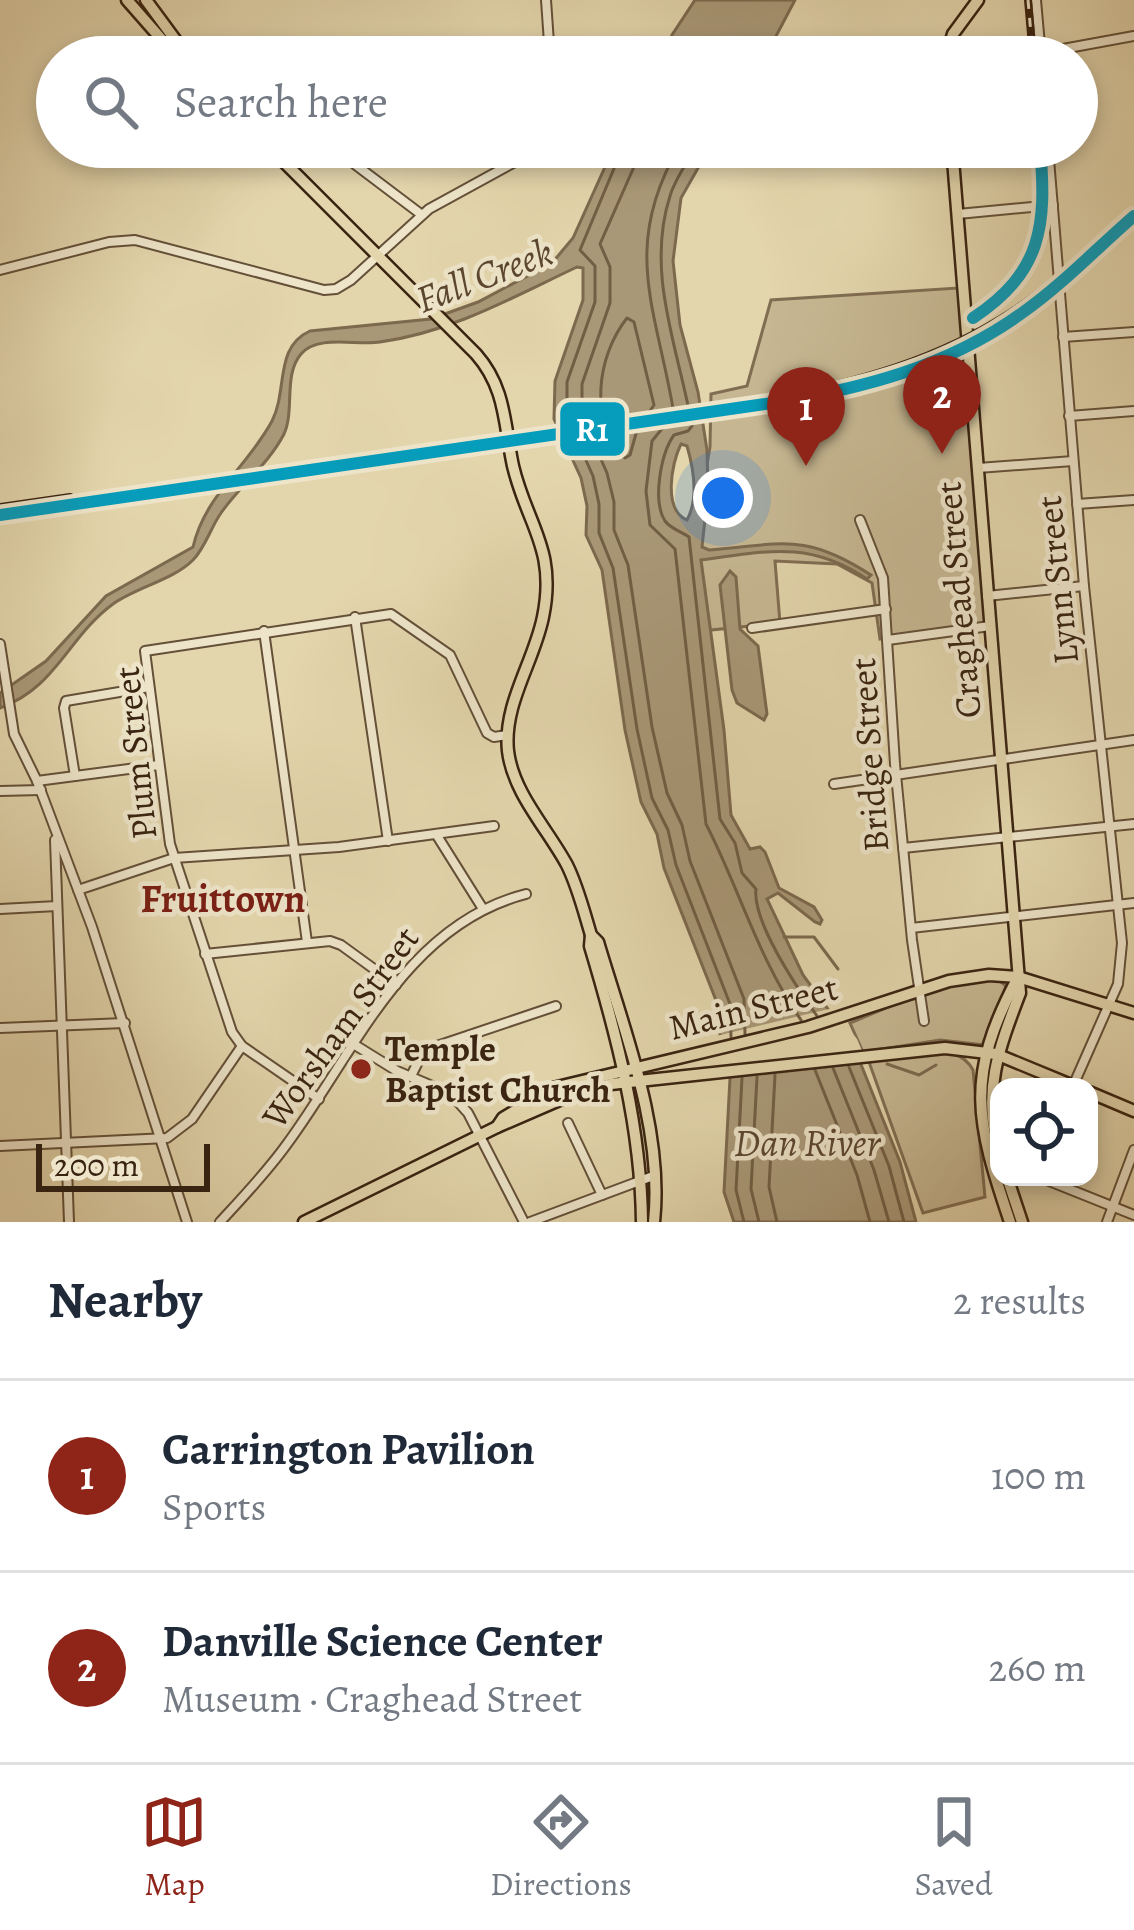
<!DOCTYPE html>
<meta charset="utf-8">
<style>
:root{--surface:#fff;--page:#f2f2f3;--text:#1f2937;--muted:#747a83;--line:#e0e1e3;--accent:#8f2418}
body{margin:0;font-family:Alegreya,serif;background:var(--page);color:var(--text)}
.controls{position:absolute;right:36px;bottom:36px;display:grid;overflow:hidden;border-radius:24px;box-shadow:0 6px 18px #0003}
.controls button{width:108px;height:108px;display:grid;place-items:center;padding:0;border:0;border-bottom:3px solid var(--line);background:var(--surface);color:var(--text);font:60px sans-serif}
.scale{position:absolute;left:36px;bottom:30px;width:174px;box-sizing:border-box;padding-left:12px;border:6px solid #392311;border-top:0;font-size:33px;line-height:42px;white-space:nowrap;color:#392311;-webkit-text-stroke:9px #ede4c9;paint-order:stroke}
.you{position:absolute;left:723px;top:498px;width:42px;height:42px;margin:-30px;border:9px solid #fff;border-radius:50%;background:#1a73e8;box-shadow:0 0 0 18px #1a73e833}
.badge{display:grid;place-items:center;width:78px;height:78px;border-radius:50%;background:var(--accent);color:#fff;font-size:39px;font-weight:700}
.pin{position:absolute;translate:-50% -99px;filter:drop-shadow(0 3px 6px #0008)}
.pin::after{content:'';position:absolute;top:63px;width:42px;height:36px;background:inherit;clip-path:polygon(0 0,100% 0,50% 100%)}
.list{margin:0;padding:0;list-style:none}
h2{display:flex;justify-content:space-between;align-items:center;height:156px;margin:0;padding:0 48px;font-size:51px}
h2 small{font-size:39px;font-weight:400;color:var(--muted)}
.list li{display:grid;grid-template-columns:78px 1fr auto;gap:36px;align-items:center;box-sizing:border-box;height:192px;padding:0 48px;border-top:3px solid var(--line)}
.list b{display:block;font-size:45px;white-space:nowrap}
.list p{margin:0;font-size:39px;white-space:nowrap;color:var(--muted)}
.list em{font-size:39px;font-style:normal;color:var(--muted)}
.icon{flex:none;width:66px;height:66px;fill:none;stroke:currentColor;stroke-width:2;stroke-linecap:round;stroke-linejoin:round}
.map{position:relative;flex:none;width:1134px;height:1222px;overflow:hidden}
.search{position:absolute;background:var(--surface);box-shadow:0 6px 18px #0003;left:36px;right:36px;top:36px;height:132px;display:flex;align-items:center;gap:30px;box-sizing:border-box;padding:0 42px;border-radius:66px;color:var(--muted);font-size:45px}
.sheet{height:540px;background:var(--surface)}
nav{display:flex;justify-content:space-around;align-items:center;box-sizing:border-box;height:168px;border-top:3px solid var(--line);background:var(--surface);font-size:33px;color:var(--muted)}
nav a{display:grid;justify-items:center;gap:6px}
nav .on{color:var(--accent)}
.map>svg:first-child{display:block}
.green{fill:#c6b792;stroke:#806d52;stroke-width:3}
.water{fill:#a99877;stroke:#7c694e;stroke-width:3;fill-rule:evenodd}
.pier{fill:#e3d5ac}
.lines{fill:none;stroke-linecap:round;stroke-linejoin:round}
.shore{stroke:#715e44;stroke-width:3}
.stream{stroke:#7c694e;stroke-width:3}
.minor-casing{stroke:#645038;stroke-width:12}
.major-casing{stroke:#392311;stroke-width:15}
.minor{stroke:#ede4c9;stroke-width:8}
.major{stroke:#e3d5ac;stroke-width:10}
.rail-casing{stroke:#392311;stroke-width:8}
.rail{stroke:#ede4c9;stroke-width:3;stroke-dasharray:9;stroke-linecap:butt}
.rail-1-casing{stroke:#ede4c9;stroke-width:21}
.rail-1{stroke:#069cbb;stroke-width:12}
.poi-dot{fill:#8f2418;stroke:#ede4c9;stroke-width:4.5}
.labels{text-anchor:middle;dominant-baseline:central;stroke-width:9;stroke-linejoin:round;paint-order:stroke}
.street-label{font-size:36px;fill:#392311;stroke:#ede4c9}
.poi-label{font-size:36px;font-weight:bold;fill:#392311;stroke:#ede4c9;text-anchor:start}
.water-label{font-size:39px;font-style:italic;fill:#5b4630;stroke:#ede4c9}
.neighbourhood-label{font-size:39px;font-weight:bold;fill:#7a1f14;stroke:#ede4c9}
.line-badge{stroke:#ede4c9;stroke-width:4.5}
.badge-label{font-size:33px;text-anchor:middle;font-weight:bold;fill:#fff}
</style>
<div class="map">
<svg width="1134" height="1222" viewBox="0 0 1134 1222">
<rect width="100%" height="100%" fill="#e3d5ac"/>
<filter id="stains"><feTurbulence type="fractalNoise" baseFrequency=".00167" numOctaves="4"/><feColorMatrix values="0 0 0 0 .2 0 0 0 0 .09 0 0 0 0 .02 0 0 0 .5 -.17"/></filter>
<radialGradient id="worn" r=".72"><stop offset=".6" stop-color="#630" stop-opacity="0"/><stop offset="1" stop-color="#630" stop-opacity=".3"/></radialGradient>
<g class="green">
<path d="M958,288L985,623L880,639L872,583L837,564L775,561L780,623L701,631L700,506L710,447L711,394L747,386L771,300Z"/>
<path d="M982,980L1000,981L1006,986L985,1045L940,1040L863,1052L850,1023L936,987Z"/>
<path d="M925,1053C946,1053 962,1050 973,1070L985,1197L923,1213L869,1062Z"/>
</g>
<g class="water">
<path d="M695,0H795L765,57H664L672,35Z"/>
<path d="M614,147H710L681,198L673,261L680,325L698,392L707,450L708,492L702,547L709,550C782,544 805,532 871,575L867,579C809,540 767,551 701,560L724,730L731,815L750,849L760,847L765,852L779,888L814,907L822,920L820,924L815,922L778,893L767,899L803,975L852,1042L900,1162L916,1222H734L724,1192L730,1078L721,1055L719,1008L664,868L657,834L641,802L625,730L602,570L586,535L587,506L581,478L554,419L555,381L583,300V268L577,267C513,297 452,332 380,342C357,346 318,334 301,354C283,375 295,410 284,434C268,465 240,485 221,513C211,527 205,548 193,560C173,580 137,587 113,604C68,637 56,688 0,708V693L46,661L106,596L193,547C205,495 248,466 272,421C288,390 274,347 310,331L431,319L478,302L552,263L573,238ZM681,444L687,446C694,470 699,498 687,520C663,510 671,464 681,444Z"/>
<path d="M730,571L736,577L740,629L758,646L767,714L764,720L737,703L732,690L720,585Z"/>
</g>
<path class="pier" d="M833,1008L857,1039L866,1060L724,1078L712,1037Z"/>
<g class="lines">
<g class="shore">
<path d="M623,147L580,250L595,266V302L567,382V418L593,476L599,504V533L613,568L637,729L652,798L668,830L676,865L730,1004L731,1037"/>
<path d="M638,147L637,160L600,244L610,267V303L582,384V416L607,473L614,502V530L628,565L652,727L667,793L682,825L690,861L744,999L745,1034"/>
<path d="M679,147C620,248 657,310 674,414L652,441L646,491L650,525L675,549L706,824C739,888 758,958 801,1020"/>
<path d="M696,147C687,163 675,179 670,196C645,274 679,350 692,426L688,431L674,435C661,453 652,501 665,521C671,529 682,532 689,537L720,819L735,843L742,873L756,889C752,921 798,989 817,1016"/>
<path d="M627,318L634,322L654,405L637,430L630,455L625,458C588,422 597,356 627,318Z"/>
<path d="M849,1067L889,1166L904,1222"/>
<path d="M833,1068L874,1170L889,1222"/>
<path d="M815,1070L857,1175L870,1222"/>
<path d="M775,1075L769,1187L777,1222"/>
<path d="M757,1077L751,1189L759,1222"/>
<path d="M742,1078L736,1190L744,1222"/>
</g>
<g class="stream">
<path d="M784,937H814L838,969"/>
<path d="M887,1064L919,1075L936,1065"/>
</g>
<defs>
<g id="minor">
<path d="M546,0L550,57"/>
<path d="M1036,0L1041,56"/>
<path d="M976,57L1041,53L1134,36"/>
<path d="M332,147L422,215"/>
<path d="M1048,147L1084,586L1122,943L1118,984L1073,1086"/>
<path d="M958,214L1053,205"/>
<path d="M0,270L109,242L135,240L324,290L336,289L351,280L429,209L513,163L535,147"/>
<path d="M1063,337L1134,332"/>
<path d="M1069,416L1134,411"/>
<path d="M978,468L1073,461"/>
<path d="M1077,504L1134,500"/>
<path d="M860,520L883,578L895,764L912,940L924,1021"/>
<path d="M987,596L1084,586"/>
<path d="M355,617L388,841"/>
<path d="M752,628L886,609"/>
<path d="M264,631L307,942"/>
<path d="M888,640L990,626"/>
<path d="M0,644L14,734L37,781L92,927L187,1222"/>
<path d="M75,776L64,708L66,701L149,687"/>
<path d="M37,781L159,765"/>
<path d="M834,784L1134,740"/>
<path d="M0,791L41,790"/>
<path d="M436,834L483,909"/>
<path d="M55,840L69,1222"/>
<path d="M903,848L1134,824"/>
<path d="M78,890L174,858L339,847L494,826"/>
<path d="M0,909L57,906"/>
<path d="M911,928L1134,903"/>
<path d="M205,954L330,941L341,945L396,985"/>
<path d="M0,1028L125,1023"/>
<path d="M355,1045L397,1071L451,1094L468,1113L524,1222"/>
<path d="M411,1076L420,1058L434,1047L556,1006"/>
<path d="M319,1099L242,1046L232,1032L170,844L145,651L391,614L450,655L487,733L494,737L507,735"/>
<path d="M568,1123L602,1195"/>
<path d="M0,1146L167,1138L192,1119L242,1046"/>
<path d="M1039,1177L1134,1215"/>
<path d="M220,1222C243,1197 267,1172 287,1144C355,1052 405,925 526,894"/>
<path d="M530,1222L653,1176"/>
<path d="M1107,1222L1134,1150"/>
</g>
<g id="major">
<path d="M127,0L177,57"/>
<path d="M146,0L188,57"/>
<path d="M946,57L953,34L978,0"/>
<path d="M269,147L476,354C506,388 504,424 513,466C527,525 557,549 543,617C534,662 503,704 508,751C513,793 547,828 567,865C578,887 584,912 591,935L598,942C624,1030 664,1130 654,1222"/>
<path d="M952,147L1020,993C999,1048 982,1092 999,1150"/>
<path d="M591,935L590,946C617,1036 641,1128 642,1222"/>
<path d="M1089,1092L1134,1111"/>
<path d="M497,1127L503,1118L553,1088L808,1027L949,981L989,975L1018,977L1134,1013"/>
<path d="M1007,1177L1022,1222"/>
<path d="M304,1222L497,1127L578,1092L611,1084L945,1048L996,1054L1076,1087"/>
<path d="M1010,1222C976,1121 965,1077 1017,979"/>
</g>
</defs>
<use href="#minor" class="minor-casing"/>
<use href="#major" class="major-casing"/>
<use href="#minor" class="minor"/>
<use href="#major" class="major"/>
<defs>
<g id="rail">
<path d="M1028,0L1033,57"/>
<path d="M978,315C1042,271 1046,220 1040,147"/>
<path d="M55,503L771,399C857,382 939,360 1013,311C1057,283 1095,244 1134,210"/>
<path d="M0,507L70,497"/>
</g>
</defs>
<use href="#rail" class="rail-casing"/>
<use href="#rail" class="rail"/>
<defs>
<g id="rail-1">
<path d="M973,318C1042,272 1047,226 1040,147"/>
<path d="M0,515L772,403C861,389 947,367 1022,313C1062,285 1097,248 1134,216"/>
</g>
</defs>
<use href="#rail-1" class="rail-1-casing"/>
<use href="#rail-1" class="rail-1"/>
</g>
<circle class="poi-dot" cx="361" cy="1069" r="12"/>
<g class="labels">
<g class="street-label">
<text transform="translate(1057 580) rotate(-96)">Lynn Street</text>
<text transform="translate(958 600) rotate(-95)">Craghead Street</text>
<text transform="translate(135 753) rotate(-96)">Plum Street</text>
<text transform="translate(869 755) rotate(-94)">Bridge Street</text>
<text transform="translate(753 1007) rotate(-14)">Main Street</text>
<text transform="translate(340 1027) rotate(-54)">Worsham Street</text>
</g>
<g class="poi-label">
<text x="385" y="1048">Temple<tspan x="385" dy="41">Baptist Church</tspan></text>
</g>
<g class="water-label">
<text transform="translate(484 275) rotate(-21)">Fall Creek</text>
<text x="807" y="1142">Dan River</text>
</g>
<g class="neighbourhood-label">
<text x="223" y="898">Fruittown</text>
</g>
</g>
<rect class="line-badge" x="558" y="400" width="69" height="58" rx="12" fill="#069cbb"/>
<g class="badge-label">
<text x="592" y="441">R1</text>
</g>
<rect width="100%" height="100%" filter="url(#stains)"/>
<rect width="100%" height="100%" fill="url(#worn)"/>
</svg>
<div class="controls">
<button><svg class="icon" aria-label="locate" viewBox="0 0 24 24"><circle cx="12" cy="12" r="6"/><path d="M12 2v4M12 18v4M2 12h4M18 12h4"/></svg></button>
</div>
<div class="scale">200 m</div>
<div class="you"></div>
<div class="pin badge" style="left:806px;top:466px">1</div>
<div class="pin badge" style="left:942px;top:454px">2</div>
<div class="search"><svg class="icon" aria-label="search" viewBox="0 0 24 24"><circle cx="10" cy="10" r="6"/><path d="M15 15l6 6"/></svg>Search here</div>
</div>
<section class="sheet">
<h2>Nearby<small>2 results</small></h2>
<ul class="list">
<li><span class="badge">1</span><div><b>Carrington Pavilion</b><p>Sports</p></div><em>100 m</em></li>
<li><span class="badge">2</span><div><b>Danville Science Center</b><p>Museum · Craghead Street</p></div><em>260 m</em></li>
</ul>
</section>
<nav>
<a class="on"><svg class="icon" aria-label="map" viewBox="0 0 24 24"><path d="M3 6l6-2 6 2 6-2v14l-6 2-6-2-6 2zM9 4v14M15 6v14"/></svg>Map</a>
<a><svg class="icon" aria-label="directions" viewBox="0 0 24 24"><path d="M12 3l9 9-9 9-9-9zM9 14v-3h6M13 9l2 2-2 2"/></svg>Directions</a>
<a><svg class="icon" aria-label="saved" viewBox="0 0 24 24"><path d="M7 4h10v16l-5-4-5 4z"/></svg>Saved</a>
</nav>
